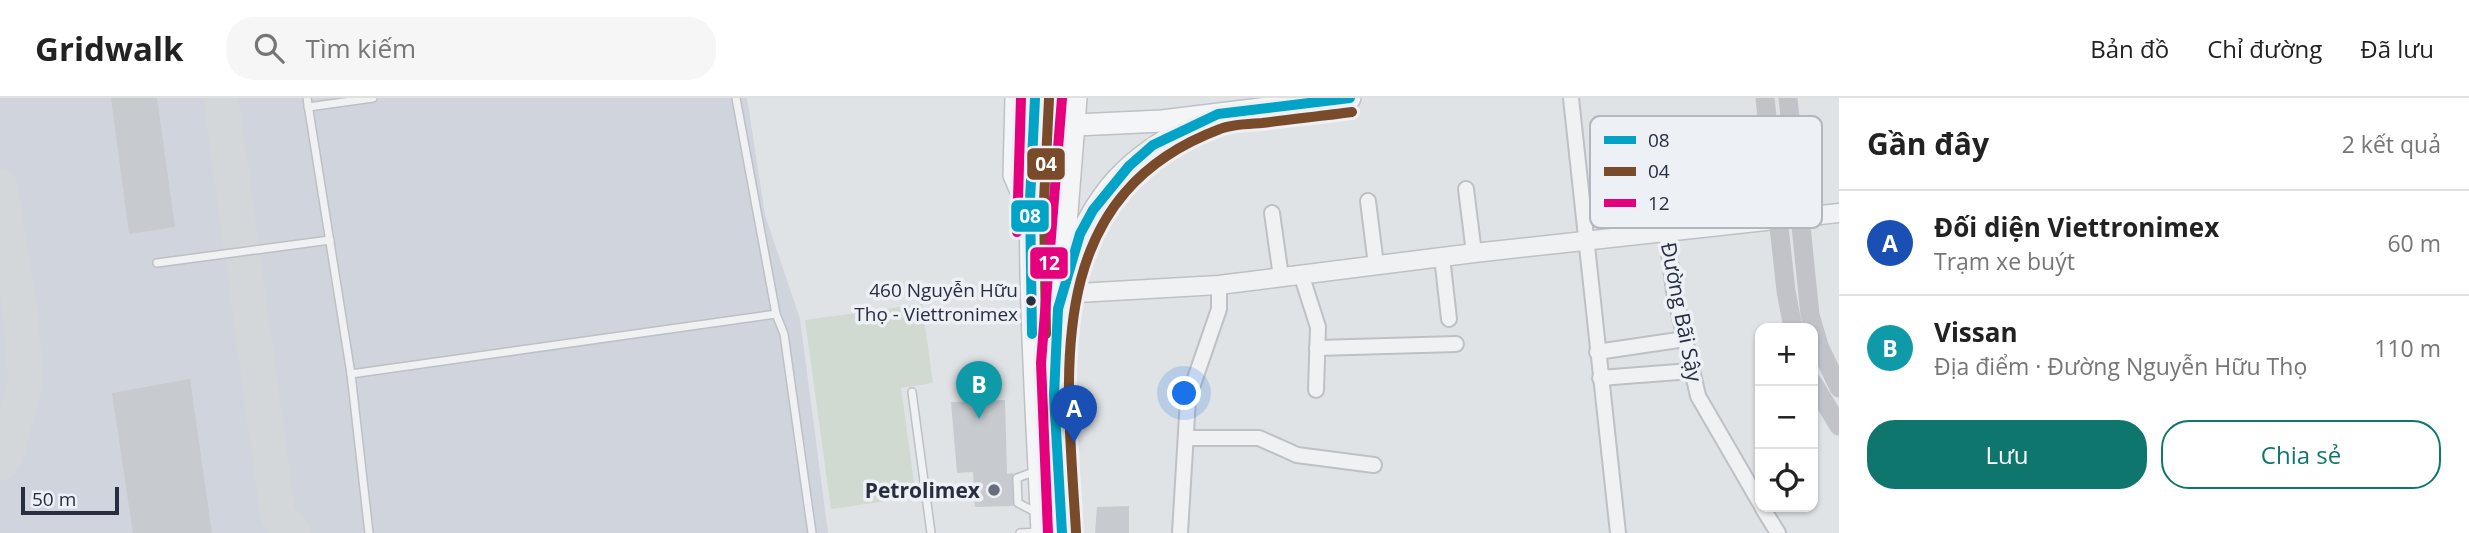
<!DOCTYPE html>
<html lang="vi">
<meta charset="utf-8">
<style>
:root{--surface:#fff;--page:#f6f6f6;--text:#222;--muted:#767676;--line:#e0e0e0;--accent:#0f766e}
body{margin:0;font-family:"Open Sans",sans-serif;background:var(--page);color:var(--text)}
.controls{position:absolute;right:21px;bottom:21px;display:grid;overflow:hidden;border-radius:14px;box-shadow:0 2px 5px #0004}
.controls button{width:63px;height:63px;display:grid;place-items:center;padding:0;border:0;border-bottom:2px solid var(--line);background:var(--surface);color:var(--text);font:35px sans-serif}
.scale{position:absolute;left:21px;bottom:18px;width:98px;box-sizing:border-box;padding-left:7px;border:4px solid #262e40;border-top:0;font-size:19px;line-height:24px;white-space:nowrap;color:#262e40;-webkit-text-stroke:5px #edf1f6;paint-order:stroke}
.you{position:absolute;left:1185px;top:296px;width:24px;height:24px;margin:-18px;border:5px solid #fff;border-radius:50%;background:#1a73e8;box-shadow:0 0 0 10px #1a73e833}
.badge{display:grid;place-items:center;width:46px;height:46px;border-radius:50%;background:var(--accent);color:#fff;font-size:23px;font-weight:700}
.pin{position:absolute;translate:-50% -58px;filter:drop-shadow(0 2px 4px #0008)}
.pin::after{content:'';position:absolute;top:37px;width:24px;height:21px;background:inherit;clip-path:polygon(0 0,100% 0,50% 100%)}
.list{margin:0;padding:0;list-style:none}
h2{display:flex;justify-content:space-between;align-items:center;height:91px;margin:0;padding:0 28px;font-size:30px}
h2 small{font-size:23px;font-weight:400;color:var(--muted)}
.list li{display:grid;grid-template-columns:46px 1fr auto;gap:21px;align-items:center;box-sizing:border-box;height:105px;padding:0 28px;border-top:2px solid var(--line)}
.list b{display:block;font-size:26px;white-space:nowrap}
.list p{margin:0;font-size:23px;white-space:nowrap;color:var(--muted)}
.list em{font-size:23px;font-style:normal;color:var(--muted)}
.actions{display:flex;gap:14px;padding:21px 28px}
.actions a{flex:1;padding:16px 0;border:2px solid var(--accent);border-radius:28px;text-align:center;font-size:24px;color:var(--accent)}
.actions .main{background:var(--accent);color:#fff}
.icon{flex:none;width:38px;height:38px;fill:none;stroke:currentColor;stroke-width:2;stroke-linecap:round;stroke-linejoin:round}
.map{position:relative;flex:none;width:1839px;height:435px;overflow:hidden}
header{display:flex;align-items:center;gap:42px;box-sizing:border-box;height:98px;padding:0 35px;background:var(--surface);border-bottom:2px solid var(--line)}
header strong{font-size:33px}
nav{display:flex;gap:38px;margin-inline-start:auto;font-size:24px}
.search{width:490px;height:63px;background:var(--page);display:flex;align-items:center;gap:18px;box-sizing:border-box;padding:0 24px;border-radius:28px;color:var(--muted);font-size:26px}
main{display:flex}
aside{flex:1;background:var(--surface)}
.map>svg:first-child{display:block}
.built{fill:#d0d4dc}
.green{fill:#d0dad1}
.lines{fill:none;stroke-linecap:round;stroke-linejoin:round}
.taxiway{stroke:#d4d7da;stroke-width:35}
.building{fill:#c7cace}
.service-casing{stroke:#bdc0c4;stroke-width:10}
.minor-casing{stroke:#bdc0c4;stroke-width:18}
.tertiary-casing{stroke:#bdc0c4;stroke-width:21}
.primary-casing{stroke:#bdc0c4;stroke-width:24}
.service{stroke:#f0f1f3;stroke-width:7}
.minor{stroke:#f0f1f3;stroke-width:14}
.tertiary{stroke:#f0f1f3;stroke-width:18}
.secondary{stroke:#c1c3c9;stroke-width:19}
.primary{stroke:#f4f5f6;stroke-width:21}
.bus-1-casing{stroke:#edf1f6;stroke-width:16}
.bus-2-casing{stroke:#edf1f6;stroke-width:16}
.bus-3-casing{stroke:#edf1f6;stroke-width:16}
.bus-1{stroke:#02a3c7;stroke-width:10}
.bus-2{stroke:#7a4b2a;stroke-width:10}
.bus-3{stroke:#e5007d;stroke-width:10}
.bus-dot{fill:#262e40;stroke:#edf1f6;stroke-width:2.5}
.poi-dot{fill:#676d7a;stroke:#edf1f6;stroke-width:2.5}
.labels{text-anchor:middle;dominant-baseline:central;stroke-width:7;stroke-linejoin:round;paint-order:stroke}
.bus-label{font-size:19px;fill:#262e40;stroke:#edf1f6;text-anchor:end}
.street-label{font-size:21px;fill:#262e40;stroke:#edf1f6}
.poi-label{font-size:21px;font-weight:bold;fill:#262e40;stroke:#edf1f6;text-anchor:end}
.key{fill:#edf1f6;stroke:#b1b6bf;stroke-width:2}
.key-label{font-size:19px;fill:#262e40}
.line-badge{stroke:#edf1f6;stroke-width:2.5}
.badge-label{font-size:19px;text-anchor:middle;font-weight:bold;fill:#fff}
</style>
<header>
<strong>Gridwalk</strong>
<div class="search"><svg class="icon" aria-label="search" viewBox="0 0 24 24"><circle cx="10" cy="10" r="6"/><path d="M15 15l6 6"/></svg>Tìm kiếm</div>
<nav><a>Bản đồ</a><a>Chỉ đường</a><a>Đã lưu</a></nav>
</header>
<main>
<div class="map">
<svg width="1839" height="435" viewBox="0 0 1839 435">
<rect width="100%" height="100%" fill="#e0e3e6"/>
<path class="built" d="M0,0H747L765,117L800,221L828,435H0Z"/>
<path class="green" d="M922,206L933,285L901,290L916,399L831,411L805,222Z"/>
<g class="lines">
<g class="taxiway">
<path d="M221,0L278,417L294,435"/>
<path d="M0,89L19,203L26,282L6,357L0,365"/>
</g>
</g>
<g class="building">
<path d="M111,0H157L175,129L129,136Z"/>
<path d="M190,281L212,435H133L112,295Z"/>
<path d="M1005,302L1007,376L1013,375V408L975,409L973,374L957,375L951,304Z"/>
<path d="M1129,408V435H1095L1097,409Z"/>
</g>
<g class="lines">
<defs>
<g id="service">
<path d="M307,0L351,276L369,435"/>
<path d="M736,0L776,216L784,236L812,435"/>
<path d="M308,9L373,0"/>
<path d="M157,165L330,142"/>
<path d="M351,276L776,216"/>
<path d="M912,294L931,435"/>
<path d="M1036,373L1017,380L1018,405L1039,416"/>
<path d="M1020,435L1040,434"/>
</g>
<g id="minor">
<path d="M1571,0L1618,435"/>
<path d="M1466,91L1474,155"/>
<path d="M1368,103L1376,167"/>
<path d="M1272,115L1281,179"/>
<path d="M1666,133L1674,193L1698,298L1760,405"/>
<path d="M1442,159L1449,221"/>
<path d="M1301,176L1318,229L1316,292"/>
<path d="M1317,250L1456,246"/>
<path d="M1597,254L1685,241"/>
<path d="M1600,280L1691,273"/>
<path d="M1186,340H1259L1297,357L1374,367"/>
<path d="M1762,409L1778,435"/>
<path d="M1180,435L1188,301L1219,211V187"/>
</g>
<path id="tertiary" d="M1060,196L1219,187L1474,155L1839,115"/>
<g id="primary">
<path d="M1016,0L1014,77L1027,107"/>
<path d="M1035,0C1024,145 1036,290 1042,435"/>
<path d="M1033,29L1162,23L1350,0"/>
<path d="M1070,165C1095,93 1132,56 1200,24"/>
<path d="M1062,435L1055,266L1076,0"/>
</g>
</defs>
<use href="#service" class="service-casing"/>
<use href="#minor" class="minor-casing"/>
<use href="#tertiary" class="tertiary-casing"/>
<use href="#primary" class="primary-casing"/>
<use href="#service" class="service"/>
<use href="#minor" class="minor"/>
<use href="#tertiary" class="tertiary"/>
<g class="secondary">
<path d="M1765,0L1786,193L1793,230"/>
<path d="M1788,0L1810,217L1819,248L1839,290"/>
<path d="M1813,285L1839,328"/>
</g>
<use href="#primary" class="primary"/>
<defs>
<g id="bus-1">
<path d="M1032,236L1030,103L1035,0"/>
<path d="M1062,435L1054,297L1058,211L1080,136L1093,112L1129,68L1153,47L1218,16L1350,0"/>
</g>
<g id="bus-2">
<path d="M1046,236L1044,103L1049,1"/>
<path d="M1076,434C1067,278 1039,99 1220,31C1232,26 1248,26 1262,25C1292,21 1322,18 1352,14"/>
</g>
<g id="bus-3">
<path d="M1017,134L1021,0"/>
<path d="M1048,435L1041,265L1062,0"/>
</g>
</defs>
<use href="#bus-1" class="bus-1-casing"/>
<use href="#bus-2" class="bus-2-casing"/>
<use href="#bus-3" class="bus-3-casing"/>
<use href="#bus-1" class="bus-1"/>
<use href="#bus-2" class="bus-2"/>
<use href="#bus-3" class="bus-3"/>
</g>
<circle class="bus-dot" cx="1031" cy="203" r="6"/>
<circle class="poi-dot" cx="994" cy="392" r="7"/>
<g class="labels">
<g class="bus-label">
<text x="1018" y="192">460 Nguyễn Hữu<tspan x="1018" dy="24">Thọ - Viettronimex</tspan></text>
</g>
<g class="street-label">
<text transform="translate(1682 214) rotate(79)">Đường Bãi Sậy</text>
</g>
<g class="poi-label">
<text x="980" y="392">Petrolimex</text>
</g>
</g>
<rect x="1590" y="18" width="232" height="112" rx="10" class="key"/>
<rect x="1604" y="38" width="32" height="8" fill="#02a3c7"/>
<rect x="1604" y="69" width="32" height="9" fill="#7a4b2a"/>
<rect x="1604" y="101" width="32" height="8" fill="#e5007d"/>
<g class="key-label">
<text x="1648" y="49">08</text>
<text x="1648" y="80">04</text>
<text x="1648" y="112">12</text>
</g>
<g class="line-badge">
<rect x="1026" y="49" width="40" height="34" rx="7" fill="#7a4b2a"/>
<rect x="1010" y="101" width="40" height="34" rx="7" fill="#02a3c7"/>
<rect x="1029" y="148" width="40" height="34" rx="7" fill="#e5007d"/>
</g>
<g class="badge-label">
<text x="1046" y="73">04</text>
<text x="1030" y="125">08</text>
<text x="1049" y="172">12</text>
</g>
</svg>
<div class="controls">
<button>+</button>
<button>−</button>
<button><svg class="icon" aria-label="locate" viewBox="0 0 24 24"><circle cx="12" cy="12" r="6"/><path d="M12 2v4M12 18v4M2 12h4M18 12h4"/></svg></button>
</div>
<div class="scale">50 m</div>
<div class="you"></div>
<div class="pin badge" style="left:1074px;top:345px;background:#1a4fb4">A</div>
<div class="pin badge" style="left:979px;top:321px;background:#0f9aa8">B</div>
</div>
<aside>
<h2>Gần đây<small>2 kết quả</small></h2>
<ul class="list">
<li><span class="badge" style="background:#1a4fb4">A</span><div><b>Đối diện Viettronimex</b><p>Trạm xe buýt</p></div><em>60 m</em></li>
<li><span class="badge" style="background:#0f9aa8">B</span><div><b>Vissan</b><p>Địa điểm · Đường Nguyễn Hữu Thọ</p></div><em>110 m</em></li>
</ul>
<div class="actions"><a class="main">Lưu</a><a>Chia sẻ</a></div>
</aside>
</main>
